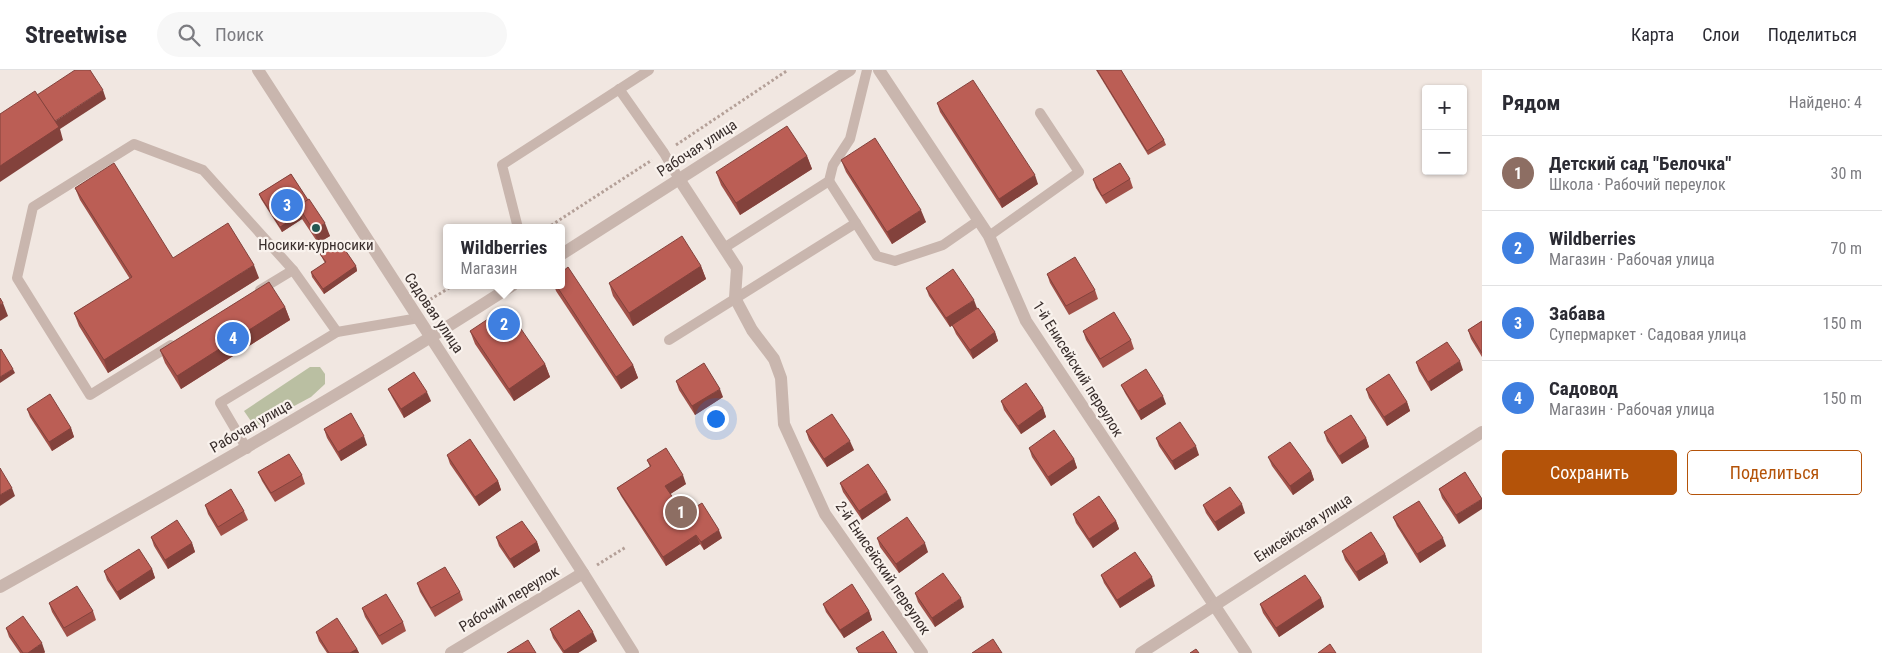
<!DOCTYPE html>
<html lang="ru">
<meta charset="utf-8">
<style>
:root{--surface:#fff;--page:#f7f7f7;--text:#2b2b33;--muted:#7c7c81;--line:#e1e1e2;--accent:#b45309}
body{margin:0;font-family:"Roboto Condensed",sans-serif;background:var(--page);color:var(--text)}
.controls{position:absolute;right:15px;top:15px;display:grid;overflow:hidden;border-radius:5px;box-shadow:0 1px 4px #0004}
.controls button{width:45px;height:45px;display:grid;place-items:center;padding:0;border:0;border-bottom:1px solid var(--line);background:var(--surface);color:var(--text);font:25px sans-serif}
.you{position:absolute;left:715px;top:348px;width:18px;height:18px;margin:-12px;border:4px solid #fff;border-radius:50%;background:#1a73e8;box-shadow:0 0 0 8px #1a73e833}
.badge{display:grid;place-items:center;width:32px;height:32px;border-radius:50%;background:var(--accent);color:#fff;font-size:16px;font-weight:700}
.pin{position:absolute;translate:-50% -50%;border:2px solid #fff;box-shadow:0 1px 5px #0006}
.popup{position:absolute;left:443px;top:154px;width:122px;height:65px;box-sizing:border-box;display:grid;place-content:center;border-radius:5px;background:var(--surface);filter:drop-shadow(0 1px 4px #0005);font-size:16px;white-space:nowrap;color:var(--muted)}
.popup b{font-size:19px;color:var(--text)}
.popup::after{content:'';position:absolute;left:50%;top:100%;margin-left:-10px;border:10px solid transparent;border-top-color:var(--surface)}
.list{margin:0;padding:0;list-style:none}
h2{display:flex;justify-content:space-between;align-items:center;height:65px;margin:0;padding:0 20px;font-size:21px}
h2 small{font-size:16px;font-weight:400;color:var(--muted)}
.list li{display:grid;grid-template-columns:32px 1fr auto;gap:15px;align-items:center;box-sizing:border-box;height:75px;padding:0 20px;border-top:1px solid var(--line)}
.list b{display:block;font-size:19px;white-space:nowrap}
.list p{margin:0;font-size:16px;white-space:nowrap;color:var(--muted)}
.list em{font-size:16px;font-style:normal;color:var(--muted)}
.actions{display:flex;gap:10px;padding:15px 20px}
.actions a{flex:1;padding:11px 0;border:1px solid var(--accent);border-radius:5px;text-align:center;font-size:18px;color:var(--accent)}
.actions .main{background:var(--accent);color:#fff}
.icon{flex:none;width:28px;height:28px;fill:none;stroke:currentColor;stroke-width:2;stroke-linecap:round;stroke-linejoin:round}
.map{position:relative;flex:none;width:1482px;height:583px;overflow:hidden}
header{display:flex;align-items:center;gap:30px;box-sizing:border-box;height:70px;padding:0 25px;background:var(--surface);border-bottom:1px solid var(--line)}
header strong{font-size:24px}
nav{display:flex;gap:28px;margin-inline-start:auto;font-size:18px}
.search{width:350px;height:45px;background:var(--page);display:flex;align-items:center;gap:12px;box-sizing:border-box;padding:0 18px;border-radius:28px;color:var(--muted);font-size:19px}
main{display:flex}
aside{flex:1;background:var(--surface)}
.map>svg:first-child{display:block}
.green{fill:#babfa2}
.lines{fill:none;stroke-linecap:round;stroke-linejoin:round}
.path{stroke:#b4a098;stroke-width:3;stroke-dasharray:2.5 2.5;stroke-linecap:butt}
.service{stroke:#c9b6ae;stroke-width:10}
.minor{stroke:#c9b6ae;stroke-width:12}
.wall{fill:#a15149}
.shaded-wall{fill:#83423c}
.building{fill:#bb5e55;stroke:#83423c}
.poi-dot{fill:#245651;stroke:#f9f2ed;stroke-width:2}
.labels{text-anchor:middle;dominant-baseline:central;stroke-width:4.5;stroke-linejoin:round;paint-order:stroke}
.street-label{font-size:15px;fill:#382d2b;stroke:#f9f2ed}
.poi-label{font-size:15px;fill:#382d2b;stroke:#f9f2ed}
</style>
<header>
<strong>Streetwise</strong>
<div class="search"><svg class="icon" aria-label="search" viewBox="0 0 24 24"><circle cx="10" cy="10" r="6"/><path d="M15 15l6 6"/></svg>Поиск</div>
<nav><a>Карта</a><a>Слои</a><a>Поделиться</a></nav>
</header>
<main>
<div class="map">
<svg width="1482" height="583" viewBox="0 0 1482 583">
<rect width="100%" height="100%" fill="#f1e7e1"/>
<path class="green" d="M310,297H320L325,304V314L311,327L255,357L244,341Z"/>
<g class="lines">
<g class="path">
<path d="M676,75L788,0"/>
<path d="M547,158L652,90"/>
<path d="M426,232L454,215"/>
<path d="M597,495L626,477"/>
</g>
<g class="service">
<path d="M619,19L664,83L679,109"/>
<path d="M829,111L877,186L895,191L943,175L979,150"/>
<path d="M518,158L502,95L649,0"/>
<path d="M989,166L1079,102L1040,43"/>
<path d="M724,178L829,111L833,95L850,69L867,0"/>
<path d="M260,220L293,200"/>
<path d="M669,270L856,153"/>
<path d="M171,275L90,325L17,208L33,137L134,74L203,100L293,200L337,262"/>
<path d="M247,379L220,333L337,262L419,248"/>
</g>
<g class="minor">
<path d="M258,0L583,503L633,583"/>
<path d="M879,0L989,166L1026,251L1246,583"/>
<path d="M679,109L737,198L735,228L752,260L774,289L781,308L784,354L825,444L922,583"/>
<path d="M562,184L850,0"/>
<path d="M0,517C173,420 346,323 513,215"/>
<path d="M451,583L583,503"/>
<path d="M1141,583L1482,362"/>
</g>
</g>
<g class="wall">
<path d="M1096,0H1121L1164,70L1166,75L1148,85Z"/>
<path d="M937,33L1038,114L1002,138L940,42Z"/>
<path d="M807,86L812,99L740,145L721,115L716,102Z"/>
<path d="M841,90L926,152L892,174L846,102Z"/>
<path d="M291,104L330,166L318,173L302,149L282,162L261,129L259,124Z"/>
<path d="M1093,109H1130L1133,118L1106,134L1096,118Z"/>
<path d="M75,118L173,188L259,208L108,303L79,256L74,243L130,209L80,130Z"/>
<path d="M320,184L356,196L357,201L324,224L312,207L311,202L325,193Z"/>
<path d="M701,196L706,209L633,256L613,226L609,213Z"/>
<path d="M1047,204L1095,220L1098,229L1069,245L1050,213Z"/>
<path d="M554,215H562L633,295L638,308L621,319L556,221Z"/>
<path d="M926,218L977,238L995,262L998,271L973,289L956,264L952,255L950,257L929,226Z"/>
<path d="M285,237L290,250L181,319L165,293L160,280Z"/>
<path d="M1482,251V287L1471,269L1468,260Z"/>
<path d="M470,261L545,294L550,307L514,331L475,274Z"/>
<path d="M1083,261L1131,270L1134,279L1103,298L1086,270Z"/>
<path d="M1416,292L1463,300L1431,321L1419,301Z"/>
<path d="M676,311L723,327L695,345L679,320Z"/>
<path d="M1121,315L1166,334L1141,350L1125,323Z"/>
<path d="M388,319L431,331L404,348L392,327Z"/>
<path d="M1366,319L1407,332L1410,341L1387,356L1369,328Z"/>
<path d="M1001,331L1043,338L1046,347L1021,364L1004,340Z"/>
<path d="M27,339L71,358L74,367L52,381L30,347Z"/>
<path d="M324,359L367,375L341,391L327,368Z"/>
<path d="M806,361L854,380L827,397L809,370Z"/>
<path d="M1324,362L1366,368L1369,377L1342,394L1327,371Z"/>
<path d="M1156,368L1199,385L1175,400L1159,376Z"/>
<path d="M1029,378L1074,389L1077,398L1051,416L1032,387Z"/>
<path d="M447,385L498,411L501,420L479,436L450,394Z"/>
<path d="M1268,387L1311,401L1314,410L1293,425L1272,396Z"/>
<path d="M647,390L686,414L670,424L684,444L722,468L704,480L700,474L666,496L621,426L617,418L650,397Z"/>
<path d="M258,402L302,405L305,414L275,432L262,411Z"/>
<path d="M1465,402L1459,454L1442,428L1439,419Z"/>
<path d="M840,413L891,430L862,450L843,422Z"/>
<path d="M205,435L244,441L248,450L221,466L208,444Z"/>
<path d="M1203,435L1245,443L1218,461L1206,443Z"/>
<path d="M1073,444L1116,451L1119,459L1093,478L1076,453Z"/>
<path d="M1393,447L1446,476L1420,493L1397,456Z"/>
<path d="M151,467L192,473L195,482L168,499L154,476Z"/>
<path d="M496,467L537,472L540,481L514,498L499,476Z"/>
<path d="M877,468L928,482L899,503L880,477Z"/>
<path d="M1342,481L1385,484L1388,493L1359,511L1345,490Z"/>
<path d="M152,499L155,508L120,530L107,510L104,501Z"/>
<path d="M1101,505L1155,516L1120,538L1104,513Z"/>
<path d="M417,513L460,522L463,530L435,547L420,522Z"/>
<path d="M915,523L964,537L935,557L918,532Z"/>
<path d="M1321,528L1324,537L1279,567L1263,543L1260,534Z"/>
<path d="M49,533L93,541L96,550L67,567L52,542Z"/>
<path d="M823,534L869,541L872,550L844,568L826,542Z"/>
<path d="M362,538L403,552L406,561L382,575L365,547Z"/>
<path d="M6,558L45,582L44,583H20L9,567Z"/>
<path d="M550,559L597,571L578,583H563L553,568Z"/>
<path d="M316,562L357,579L359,583H327L319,571Z"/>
</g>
<g class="shaded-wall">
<path d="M103,20L106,29L60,59L63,70L0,112V96L54,52Z"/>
<path d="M807,86L812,99L740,145L736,133Z"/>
<path d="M1035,105L1038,114L1002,138L999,129Z"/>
<path d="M921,140L926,152L892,174L887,162Z"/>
<path d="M301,144L302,149L282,162L280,157Z"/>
<path d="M325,153L330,166L318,173L314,161Z"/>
<path d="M254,195L259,208L108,303L104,290Z"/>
<path d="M356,196L357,201L324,224L323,219Z"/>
<path d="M701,196L706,209L633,256L629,243Z"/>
<path d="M974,230L977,238L950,257L946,248Z"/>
<path d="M3,233L8,246L0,251V235Z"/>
<path d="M285,237L290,250L181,319L177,306Z"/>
<path d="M995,262L998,271L973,289L970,280Z"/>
<path d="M1460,291L1463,300L1431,321L1428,312Z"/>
<path d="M545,294L550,307L514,331L509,319Z"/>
<path d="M633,295L638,308L621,319L616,307Z"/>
<path d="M13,299L15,303L0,313V307Z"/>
<path d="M720,319L723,327L695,345L692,336Z"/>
<path d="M427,322L431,331L404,348L401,339Z"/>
<path d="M1163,326L1166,334L1141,350L1138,341Z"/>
<path d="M1407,332L1410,341L1387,356L1384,347Z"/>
<path d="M1043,338L1046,347L1021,364L1018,356Z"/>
<path d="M71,358L74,367L52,381L49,372Z"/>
<path d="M364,366L367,375L341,391L338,382Z"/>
<path d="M1366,368L1369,377L1342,394L1339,386Z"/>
<path d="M850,371L854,380L827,397L824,389Z"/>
<path d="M1196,376L1199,385L1175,400L1172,391Z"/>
<path d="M1074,389L1077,398L1051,416L1048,407Z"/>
<path d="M1311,401L1314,410L1293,425L1290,416Z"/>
<path d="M683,405L686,414L669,425L665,416Z"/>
<path d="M498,411L501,420L479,436L475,427Z"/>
<path d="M12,418L15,426L0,436V425Z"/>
<path d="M887,422L891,430L862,450L859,441Z"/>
<path d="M1482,429V439L1459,454L1456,445Z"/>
<path d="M1242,434L1245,443L1218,461L1215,452Z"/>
<path d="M1116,451L1119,459L1093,478L1089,469Z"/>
<path d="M719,460L722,468L704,480L701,472Z"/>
<path d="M696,465L700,474L666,496L663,487Z"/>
<path d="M1443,468L1446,476L1420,493L1417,484Z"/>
<path d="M537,472L540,481L514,498L510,489Z"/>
<path d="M192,473L195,482L168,499L165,490Z"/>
<path d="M925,473L928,482L899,503L896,494Z"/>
<path d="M1385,484L1388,493L1359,511L1356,502Z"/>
<path d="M152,499L155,508L120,530L117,522Z"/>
<path d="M1152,507L1155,516L1120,538L1117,530Z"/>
<path d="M961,528L964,537L935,557L932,548Z"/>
<path d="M1321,528L1324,537L1279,567L1276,558Z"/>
<path d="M869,541L872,550L844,568L840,560Z"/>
<path d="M593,562L597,571L578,583H564V581Z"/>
<path d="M42,573L45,582L44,583H28Z"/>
<path d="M357,579L359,583H350Z"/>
</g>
<g class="building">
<path d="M75,0H90L103,20L55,51L37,25Z"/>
<path d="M1097,0H1121L1164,70L1147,81Z"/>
<path d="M973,10L1035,105L999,129L937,33Z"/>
<path d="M35,21L59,57L0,96V44Z"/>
<path d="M787,56L807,86L736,133L716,102Z"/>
<path d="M875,68L921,140L887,162L841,90Z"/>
<path d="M114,93L173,188L228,153L254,195L104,290L74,243L132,207L75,118Z"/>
<path d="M1120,93L1130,109L1102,126L1093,109Z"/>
<path d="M291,104L308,130L298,136L301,144L280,157L259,124Z"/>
<path d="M309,129L325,153L314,161L298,136Z"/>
<path d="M682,166L701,196L629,243L609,213Z"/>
<path d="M339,171L356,196L323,219L311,202L326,192L320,184Z"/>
<path d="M1075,187L1095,220L1066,236L1047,204Z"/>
<path d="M568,197L633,295L616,307L556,215H562V202Z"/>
<path d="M953,199L974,230L946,248L926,218Z"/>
<path d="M269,212L285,237L177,306L160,280Z"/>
<path d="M0,228L3,233L0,235Z"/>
<path d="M506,237L545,294L509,319L470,261Z"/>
<path d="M978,238L995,262L970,280L952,255Z"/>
<path d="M1114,242L1131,270L1100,289L1083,261Z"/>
<path d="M1482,251V283L1468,260Z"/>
<path d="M1447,272L1460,291L1428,312L1416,292Z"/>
<path d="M1,279L13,299L0,307V280Z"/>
<path d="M704,293L720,319L692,336L676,311Z"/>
<path d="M1146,299L1163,326L1138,341L1121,315Z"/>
<path d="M414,302L427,322L401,339L388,319Z"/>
<path d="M1389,304L1407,332L1384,347L1366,319Z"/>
<path d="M1026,313L1043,338L1018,356L1001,331Z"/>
<path d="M50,324L71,358L49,372L27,339Z"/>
<path d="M351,343L364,366L338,382L324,359Z"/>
<path d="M832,344L850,371L824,389L806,361Z"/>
<path d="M1351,345L1366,368L1339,386L1324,362Z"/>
<path d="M1180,352L1196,376L1172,391L1156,368Z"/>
<path d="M1054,360L1074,389L1048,407L1029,378Z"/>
<path d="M470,369L498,411L475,427L447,385Z"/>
<path d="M1290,372L1311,401L1290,416L1268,387Z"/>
<path d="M666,378L683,405L665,416L684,444L702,433L719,460L701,472L696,465L663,487L617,418L651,396L647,390Z"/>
<path d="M289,384L302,405L271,423L258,402Z"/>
<path d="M868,394L887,422L859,441L840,413Z"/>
<path d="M0,398L12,418L0,425Z"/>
<path d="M1465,402L1482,429L1456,445L1439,419Z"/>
<path d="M1230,417L1242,434L1215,452L1203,435Z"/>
<path d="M231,419L244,441L218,457L205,435Z"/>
<path d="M1099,426L1116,451L1089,469L1073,444Z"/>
<path d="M1419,431L1443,468L1417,484L1393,447Z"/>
<path d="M907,447L925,473L896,494L877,468Z"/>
<path d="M177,450L192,473L165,490L151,467Z"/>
<path d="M522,451L537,472L510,489L496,467Z"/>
<path d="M1371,462L1385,484L1356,502L1342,481Z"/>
<path d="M139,479L152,499L117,522L104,501Z"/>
<path d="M1135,482L1152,507L1117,530L1101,505Z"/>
<path d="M445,497L460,522L431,538L417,513Z"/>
<path d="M943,503L961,528L932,548L915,523Z"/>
<path d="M1305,505L1321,528L1276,558L1260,534Z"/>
<path d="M852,514L869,541L840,560L823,534Z"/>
<path d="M77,516L93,541L64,558L49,533Z"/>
<path d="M386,524L403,552L379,566L362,538Z"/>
<path d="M579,540L593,562L564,581L550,559Z"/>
<path d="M23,546L42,573L28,583H23L6,558Z"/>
<path d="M337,548L357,579L350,583H329L316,562Z"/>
<path d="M883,561L897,583H859L856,578Z"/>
<path d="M993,569L1002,583H972Z"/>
<path d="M528,570L536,583H507Z"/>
<path d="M1330,574L1336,583H1318Z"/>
<path d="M1196,579L1199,583H1190Z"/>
</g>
<circle class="poi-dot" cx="316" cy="158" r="5"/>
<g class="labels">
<g class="street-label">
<text transform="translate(697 78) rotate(-33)">Рабочая улица</text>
<text transform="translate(434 243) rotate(56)">Садовая улица</text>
<text transform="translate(1078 299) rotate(58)">1-й Енисейский переулок</text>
<text transform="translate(251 356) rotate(-30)">Рабочая улица</text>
<text transform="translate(1303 458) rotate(-33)">Енисейская улица</text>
<text transform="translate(883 498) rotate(56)">2-й Енисейский переулок</text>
<text transform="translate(509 529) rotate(-31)">Рабочий переулок</text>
</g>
<g class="poi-label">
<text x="316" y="175">Носики-курносики</text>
</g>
</g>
</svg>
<div class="controls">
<button>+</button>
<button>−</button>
</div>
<div class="you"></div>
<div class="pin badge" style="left:681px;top:442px;background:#8d6e63">1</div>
<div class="pin badge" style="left:504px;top:254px;background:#3f7fe0">2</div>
<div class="popup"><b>Wildberries</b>Магазин</div>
<div class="pin badge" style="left:287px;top:135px;background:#3f7fe0">3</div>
<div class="pin badge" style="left:233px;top:268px;background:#3f7fe0">4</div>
</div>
<aside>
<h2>Рядом<small>Найдено: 4</small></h2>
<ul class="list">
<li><span class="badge" style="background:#8d6e63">1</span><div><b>Детский сад &quot;Белочка&quot;</b><p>Школа · Рабочий переулок</p></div><em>30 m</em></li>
<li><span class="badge" style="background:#3f7fe0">2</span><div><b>Wildberries</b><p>Магазин · Рабочая улица</p></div><em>70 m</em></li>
<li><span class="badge" style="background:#3f7fe0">3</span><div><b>Забава</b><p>Супермаркет · Садовая улица</p></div><em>150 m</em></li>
<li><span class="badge" style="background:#3f7fe0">4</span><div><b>Садовод</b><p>Магазин · Рабочая улица</p></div><em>150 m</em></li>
</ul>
<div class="actions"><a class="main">Сохранить</a><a>Поделиться</a></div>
</aside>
</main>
